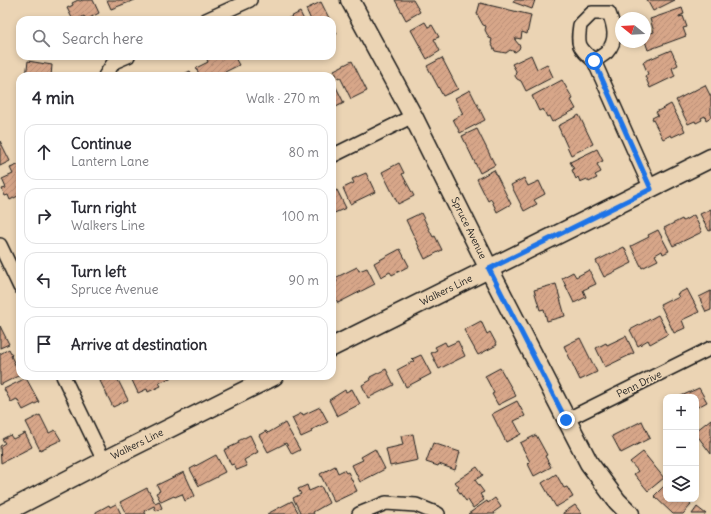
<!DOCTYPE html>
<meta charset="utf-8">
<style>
:root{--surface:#fff;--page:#f2f2f3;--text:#2b2b33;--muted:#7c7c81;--line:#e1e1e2}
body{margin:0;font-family:Delius,sans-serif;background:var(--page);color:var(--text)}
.controls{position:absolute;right:12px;bottom:12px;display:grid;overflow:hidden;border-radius:8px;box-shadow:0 2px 6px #0003}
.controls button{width:36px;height:36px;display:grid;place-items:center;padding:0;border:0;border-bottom:1px solid var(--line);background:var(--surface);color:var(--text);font:20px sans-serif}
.compass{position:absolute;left:615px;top:12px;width:36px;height:36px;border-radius:50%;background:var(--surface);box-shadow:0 2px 6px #0003;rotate:288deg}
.stop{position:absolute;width:12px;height:12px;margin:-9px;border:3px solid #1a73e8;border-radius:50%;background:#fff}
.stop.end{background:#1a73e8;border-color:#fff;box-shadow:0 1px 4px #0008}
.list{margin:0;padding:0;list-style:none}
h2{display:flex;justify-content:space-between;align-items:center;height:52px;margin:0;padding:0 16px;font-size:17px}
h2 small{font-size:13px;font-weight:400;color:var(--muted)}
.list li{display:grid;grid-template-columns:26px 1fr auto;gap:12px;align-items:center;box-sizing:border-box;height:56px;margin:0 8px 8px;padding:0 8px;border:1px solid var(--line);border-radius:12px}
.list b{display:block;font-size:15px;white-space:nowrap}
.list p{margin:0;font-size:13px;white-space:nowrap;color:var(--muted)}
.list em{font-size:13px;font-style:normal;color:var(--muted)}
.icon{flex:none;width:22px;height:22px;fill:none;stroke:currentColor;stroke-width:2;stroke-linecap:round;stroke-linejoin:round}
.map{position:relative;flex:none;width:711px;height:514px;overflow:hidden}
.search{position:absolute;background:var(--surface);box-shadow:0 2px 6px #0003;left:16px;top:16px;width:320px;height:44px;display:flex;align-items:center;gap:10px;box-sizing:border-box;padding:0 14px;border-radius:12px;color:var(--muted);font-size:15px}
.panel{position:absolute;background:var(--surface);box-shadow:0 2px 6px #0003;left:16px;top:72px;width:320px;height:308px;border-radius:12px}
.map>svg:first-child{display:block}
.building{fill:url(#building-hatch);stroke:#1c1c1c}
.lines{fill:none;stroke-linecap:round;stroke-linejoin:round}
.street-casing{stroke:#1c1c1c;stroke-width:16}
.secondary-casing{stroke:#1c1c1c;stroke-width:21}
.street{stroke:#ebd4b4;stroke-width:13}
.secondary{stroke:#ebd4b4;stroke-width:18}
.route{stroke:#1a73e8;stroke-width:5}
.labels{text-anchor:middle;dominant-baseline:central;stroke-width:3;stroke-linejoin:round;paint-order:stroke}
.street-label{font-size:10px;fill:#1c1c1c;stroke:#ebd4b4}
</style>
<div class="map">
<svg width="711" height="514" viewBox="0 0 711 514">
<defs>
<pattern id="building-hatch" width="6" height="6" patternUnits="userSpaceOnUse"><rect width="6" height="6" fill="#d7a689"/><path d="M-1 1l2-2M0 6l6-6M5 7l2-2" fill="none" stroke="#b88e76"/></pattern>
</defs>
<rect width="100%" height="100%" fill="#ebd4b4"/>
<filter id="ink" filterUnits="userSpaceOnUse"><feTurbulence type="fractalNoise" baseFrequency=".025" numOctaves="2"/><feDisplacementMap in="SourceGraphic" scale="8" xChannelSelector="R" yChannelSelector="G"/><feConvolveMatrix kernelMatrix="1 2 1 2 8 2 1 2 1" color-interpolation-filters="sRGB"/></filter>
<g filter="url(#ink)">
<g class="building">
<path d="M78,0L80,1L83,0H93L99,13L86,20L84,16L77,20H73L67,8L73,5L72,3Z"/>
<path d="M107,0H135L111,9Z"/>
<path d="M395,0H413L420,12L406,20Z"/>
<path d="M514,0H535L532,9L513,2Z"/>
<path d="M647,0H675L653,11Z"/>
<path d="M321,2L330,20H311L306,9Z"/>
<path d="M480,3L531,15L527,34L522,32L521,39L516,38L515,40L520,46L519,49L515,52L510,50L506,53L495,51L491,43L492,39L489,38L485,30L486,26L483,25L477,14Z"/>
<path d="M682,8L684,14L679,16V17L683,16L687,27L683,28L686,36L648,50L645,41V35L654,32L650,19Z"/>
<path d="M300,12L304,20H285Z"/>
<path d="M425,22L428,27L432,25L439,37L434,39L440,51L427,59L411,30Z"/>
<path d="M332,24L337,34L332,36Z"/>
<path d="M671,50L678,65L672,68L675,76L650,88L645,76L648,74L643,62Z"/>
<path d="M531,55L537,69L547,64L553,77L526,91L521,81L517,79L515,76L516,71L512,64Z"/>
<path d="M214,56H234L239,65L217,76H200L196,68L208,62L207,60Z"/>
<path d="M442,58L458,89L443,96L427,66Z"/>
<path d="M28,61L52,65L51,76H26Z"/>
<path d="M352,61L367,91L351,99L340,77L338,78L334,70Z"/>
<path d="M190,71L193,76H180Z"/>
<path d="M562,80L573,99L571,100L576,109L552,122L549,116L547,117L543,109L539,111L532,96Z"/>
<path d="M705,85L711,97V117L706,120L705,116L701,118L702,120L696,123L695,121L688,124L676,100Z"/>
<path d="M336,87L344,103L332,109V89Z"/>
<path d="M470,90L485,120L460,133L453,119L463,114L455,98Z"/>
<path d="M671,104L685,131L672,137L671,135L663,139L652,118L658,115L656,112Z"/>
<path d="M579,115L593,144L571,155L558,126Z"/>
<path d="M477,129L495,165L480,173L462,136Z"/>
<path d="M0,141L10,161L0,166Z"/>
<path d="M597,149L603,161L597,164L601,172L595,175L597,178L589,182L587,179L580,182L578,177L576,179L572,170L574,169L570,162Z"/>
<path d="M399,163L404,173L402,174L414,196L398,204L382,172Z"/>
<path d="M20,164V195L10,200L8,195L5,196L2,189L6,188L2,179L13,174L10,168Z"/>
<path d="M494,170L511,204L497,212L491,199L488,201L477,179Z"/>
<path d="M366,173L375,192L350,204L343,188L354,183L352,179Z"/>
<path d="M524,178L528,186L539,181L545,194L534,200L537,204L524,211L511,185Z"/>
<path d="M337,190L346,208L332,214V192Z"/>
<path d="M711,209V230L709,231L700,214Z"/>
<path d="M421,213L433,237L435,236L442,250L425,259L406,220Z"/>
<path d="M694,215L702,232L673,246L664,228L682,219L683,221Z"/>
<path d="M658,230L669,251L663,254L662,251L655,255L658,260L642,268L631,246L649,237L648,235Z"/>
<path d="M624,247L632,263L604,277L596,261Z"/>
<path d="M400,249L409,266L392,275L390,272L381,277L374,263Z"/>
<path d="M357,267L359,271L367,268L375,284L338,303L332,291V285L337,282L335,278Z"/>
<path d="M589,270L596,284L583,290L586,297L574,303L562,278L573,272L576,277Z"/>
<path d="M556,284L565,316L547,321L544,309L540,310L534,290Z"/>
<path d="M687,289L699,312L682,320L685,328L674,333L660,304L670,299L671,301L679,297L677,294Z"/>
<path d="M711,291V310L706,312L699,297Z"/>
<path d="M658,315L668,334L650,344L648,340L638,346L630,330Z"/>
<path d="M481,321L487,334L490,332L497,345L478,355L464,330Z"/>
<path d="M0,326L9,344L0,348Z"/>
<path d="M626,336L634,353L605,367L596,348L606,343L607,345Z"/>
<path d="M580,338L597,372L580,380L564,346Z"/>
<path d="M458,341L465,356L439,369L431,353L437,350L435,347L445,342L447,346Z"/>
<path d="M9,349L12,355L11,356L20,375L0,385V354Z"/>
<path d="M421,355L431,374L406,387L397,370L414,361L412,359Z"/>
<path d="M500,368L516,396L498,405L492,394L494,393L485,376Z"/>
<path d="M386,369L394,385L368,398L362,385L371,380L370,377Z"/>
<path d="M110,376H116L128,400L113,407L100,381Z"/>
<path d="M135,376H171L172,377L159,383L161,386L148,392L147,389L138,393L131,378Z"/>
<path d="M26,378L39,402L23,410L17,399L11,402L4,389Z"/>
<path d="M699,388L707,402L696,408V397H679Z"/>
<path d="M352,389L360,404L337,416L329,400L345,390L346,392Z"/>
<path d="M517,401L525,416L514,421L521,434L506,442L492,414Z"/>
<path d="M320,407L328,422L311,430L312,432L301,437L292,418L302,413L303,415Z"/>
<path d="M40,415L49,433L55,430L61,440L40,450L26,422Z"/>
<path d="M711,419V454L696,434V431Z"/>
<path d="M642,421L650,438L621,453L612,436Z"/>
<path d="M285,423L300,450L292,454L286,443L268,452L259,435L266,431L268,433Z"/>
<path d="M25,433L32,447L1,463L0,446L5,443L2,439L10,435L13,439Z"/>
<path d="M413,434L418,460L390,466L386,449L403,445L401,436Z"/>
<path d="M250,435L258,452L244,460L247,466L237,470L234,464L231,465L224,450L239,443L238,441Z"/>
<path d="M536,435L547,455L545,456L551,467L534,476L528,464L530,462L520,443Z"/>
<path d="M433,443L460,452L455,470L439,464L438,466L426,462Z"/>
<path d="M375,449L385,469L360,482L352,465L363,460L361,457Z"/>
<path d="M643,452L664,478L648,491L634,474L638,471L630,462Z"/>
<path d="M216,455L225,472L217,476V477L199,486L190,469Z"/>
<path d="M335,466L338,473L344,470L346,473L348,472L357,491L334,502L320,474Z"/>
<path d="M477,467L483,475L475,480L484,492L480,494L484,500L473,508L468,500L466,501L457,489L459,487L455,482Z"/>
<path d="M184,472L195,496L185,501L182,494L175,497L174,496L161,502L156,493L160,491L157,485Z"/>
<path d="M556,474L564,488L567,487L573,497L556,507L542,483Z"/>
<path d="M666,484V499H685L691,505L683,514H673L654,496Z"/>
<path d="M307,485L309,491L321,486L329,503L313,512L314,514H301L293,498L301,494L298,489Z"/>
<path d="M147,488L155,503L159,501L162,508L156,511L154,506L144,511L146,514H126L120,502Z"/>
<path d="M495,498L501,507L494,512L495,514H468L487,501L488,503Z"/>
<path d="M292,501L299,514H267Z"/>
<path d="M116,504L121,514H96V512L109,505L110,507Z"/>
<path d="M575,505L582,514H563V513Z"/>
<path d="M697,507L706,514H692Z"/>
</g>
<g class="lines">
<defs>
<g id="street">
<path d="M206,20L250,0"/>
<path d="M594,61C598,58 604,55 607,52C618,40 614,26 609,13H592L580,25C577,45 578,47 594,61L651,189"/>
<path d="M105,76L114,62L128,56"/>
<path d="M332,156L413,116"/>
<path d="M0,245L20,287"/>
<path d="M63,376L104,461"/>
<path d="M566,420L711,348"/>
<path d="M359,514L386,503L416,505L438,514"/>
</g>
<g id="secondary">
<path d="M350,0L413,116L489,269L589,463L617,501L630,514"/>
<path d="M332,347L711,158"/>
<path d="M2,514L104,461L274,376"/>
</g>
</defs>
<use href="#street" class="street-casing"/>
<use href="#secondary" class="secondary-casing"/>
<use href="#street" class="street"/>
<use href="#secondary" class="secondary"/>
</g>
</g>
<g class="lines" filter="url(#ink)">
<path class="route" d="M566,420L489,269L651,189L594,61"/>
</g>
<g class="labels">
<g class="street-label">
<text transform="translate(469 228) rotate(64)">Spruce Avenue</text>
<text transform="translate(446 290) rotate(-26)">Walkers Line</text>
<text transform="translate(639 384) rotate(-26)">Penn Drive</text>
<text transform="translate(137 444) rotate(-26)">Walkers Line</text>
</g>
</g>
</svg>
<div class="controls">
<button>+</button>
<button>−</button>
<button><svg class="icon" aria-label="layers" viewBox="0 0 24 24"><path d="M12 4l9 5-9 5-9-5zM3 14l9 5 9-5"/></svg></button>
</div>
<svg class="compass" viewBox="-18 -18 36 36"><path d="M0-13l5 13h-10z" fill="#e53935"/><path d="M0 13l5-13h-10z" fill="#7c7c81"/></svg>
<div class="stop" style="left:594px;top:61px"></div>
<div class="stop end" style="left:566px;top:420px"></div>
<div class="search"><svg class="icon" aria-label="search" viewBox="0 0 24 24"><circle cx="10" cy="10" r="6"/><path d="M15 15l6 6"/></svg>Search here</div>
<section class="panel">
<h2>4 min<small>Walk · 270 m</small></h2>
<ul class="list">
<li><svg class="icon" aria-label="ahead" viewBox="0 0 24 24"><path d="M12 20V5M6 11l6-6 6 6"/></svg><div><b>Continue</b><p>Lantern Lane</p></div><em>80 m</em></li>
<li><svg class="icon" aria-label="right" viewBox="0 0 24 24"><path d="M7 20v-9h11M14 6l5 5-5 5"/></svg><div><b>Turn right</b><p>Walkers Line</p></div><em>100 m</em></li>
<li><svg class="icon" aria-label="left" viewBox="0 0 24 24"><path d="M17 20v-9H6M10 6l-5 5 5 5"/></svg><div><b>Turn left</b><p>Spruce Avenue</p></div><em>90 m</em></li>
<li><svg class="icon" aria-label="arrive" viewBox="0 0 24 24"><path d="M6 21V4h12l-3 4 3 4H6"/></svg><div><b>Arrive at destination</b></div></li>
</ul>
</section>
</div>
